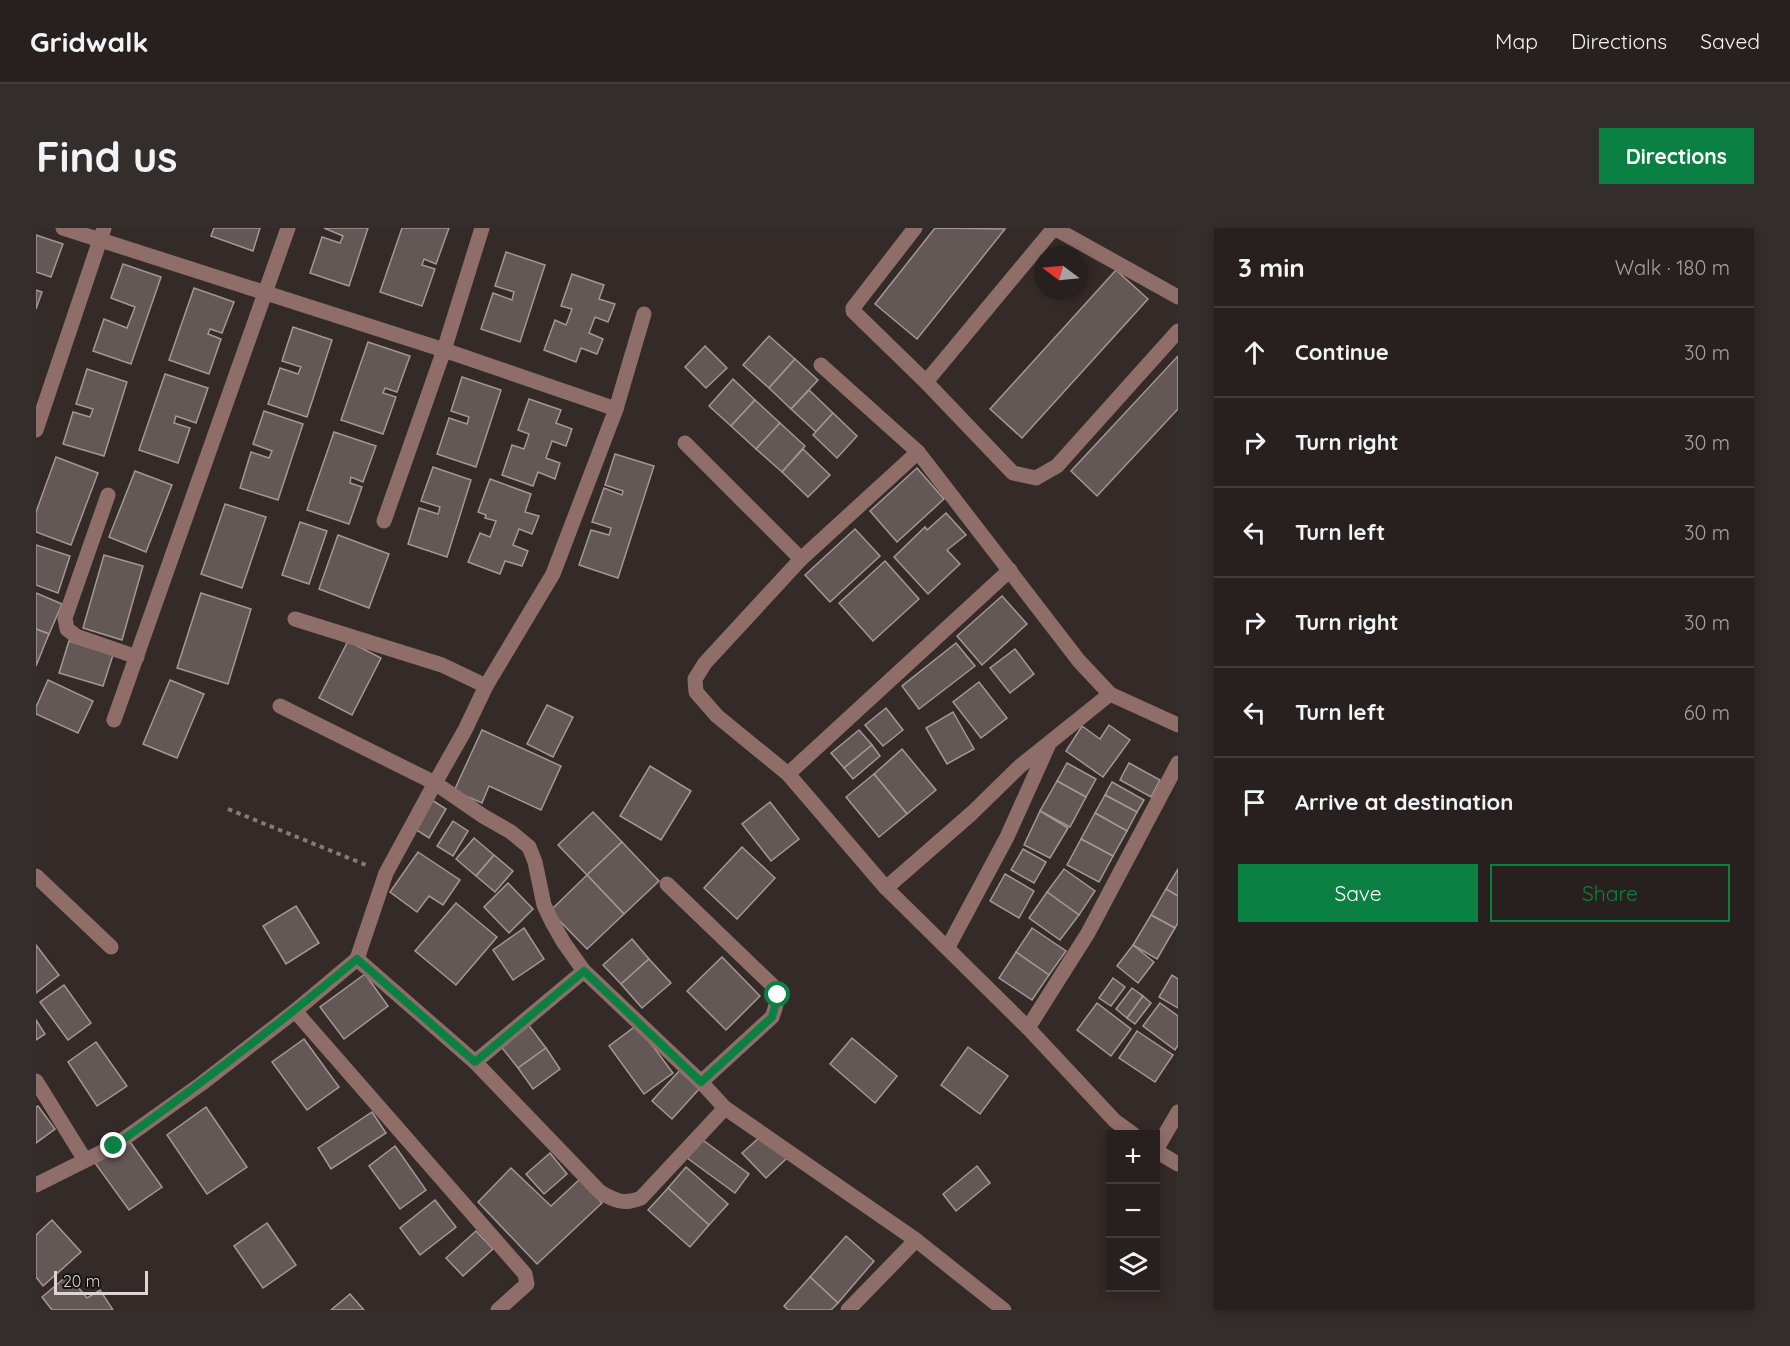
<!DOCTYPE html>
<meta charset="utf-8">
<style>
:root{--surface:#27201e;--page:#332d2b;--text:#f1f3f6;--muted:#a4a3a4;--line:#433e3c;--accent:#0b8043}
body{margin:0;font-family:Quicksand,sans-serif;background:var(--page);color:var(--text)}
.controls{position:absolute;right:18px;bottom:18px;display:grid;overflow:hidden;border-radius:0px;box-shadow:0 3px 9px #0003}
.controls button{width:54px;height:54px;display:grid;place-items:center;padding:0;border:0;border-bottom:2px solid var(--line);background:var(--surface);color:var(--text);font:30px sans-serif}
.compass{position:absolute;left:998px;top:18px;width:54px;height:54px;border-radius:50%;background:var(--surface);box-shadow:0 3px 9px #0003;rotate:286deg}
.scale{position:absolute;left:18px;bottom:15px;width:94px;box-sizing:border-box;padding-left:6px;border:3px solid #dcd5d4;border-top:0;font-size:16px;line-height:21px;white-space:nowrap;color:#dcd5d4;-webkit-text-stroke:4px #181313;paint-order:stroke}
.stop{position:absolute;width:18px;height:18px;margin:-14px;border:4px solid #0b8043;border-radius:50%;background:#fff}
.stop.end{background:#0b8043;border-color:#fff;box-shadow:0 2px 6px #0008}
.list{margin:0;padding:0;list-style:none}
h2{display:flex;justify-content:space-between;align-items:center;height:78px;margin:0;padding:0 24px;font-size:26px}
h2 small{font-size:20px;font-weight:400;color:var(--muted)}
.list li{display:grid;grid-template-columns:39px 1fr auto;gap:18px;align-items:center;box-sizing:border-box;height:90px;padding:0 24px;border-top:2px solid var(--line)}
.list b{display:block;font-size:22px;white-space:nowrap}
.list em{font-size:20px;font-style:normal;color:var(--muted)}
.actions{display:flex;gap:12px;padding:18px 24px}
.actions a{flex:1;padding:14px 0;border:2px solid var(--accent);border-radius:0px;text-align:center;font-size:21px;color:var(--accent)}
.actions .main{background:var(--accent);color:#fff}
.icon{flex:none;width:33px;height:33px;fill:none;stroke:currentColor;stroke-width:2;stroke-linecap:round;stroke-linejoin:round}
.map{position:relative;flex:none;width:1142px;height:1082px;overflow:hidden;border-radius:0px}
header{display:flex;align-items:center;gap:36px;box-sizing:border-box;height:84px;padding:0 30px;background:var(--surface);border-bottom:2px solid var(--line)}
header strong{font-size:28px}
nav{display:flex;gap:33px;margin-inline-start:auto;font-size:21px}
.intro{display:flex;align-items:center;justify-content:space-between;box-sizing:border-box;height:144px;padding:0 36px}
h1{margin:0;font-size:42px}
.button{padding:15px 27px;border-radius:0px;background:var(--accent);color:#fff;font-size:21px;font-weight:700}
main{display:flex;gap:36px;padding:0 36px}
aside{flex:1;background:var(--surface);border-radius:0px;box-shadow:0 3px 9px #0003}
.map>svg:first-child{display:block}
.building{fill:#645856;stroke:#a49795;stroke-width:1.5}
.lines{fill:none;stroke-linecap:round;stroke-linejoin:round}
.path{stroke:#847b79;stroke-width:4;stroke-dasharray:4.5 4.5;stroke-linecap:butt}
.minor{stroke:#8f6e6a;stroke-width:15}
.route{stroke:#0b8043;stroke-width:8}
</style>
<header>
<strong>Gridwalk</strong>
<nav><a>Map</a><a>Directions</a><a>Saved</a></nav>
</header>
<div class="intro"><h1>Find us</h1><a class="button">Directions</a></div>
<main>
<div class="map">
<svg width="1142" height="1082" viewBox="0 0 1142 1082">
<rect width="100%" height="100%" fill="#342a28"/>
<g class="building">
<path d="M178,0H224L217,23L175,8Z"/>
<path d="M288,0H332L313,58L274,45L286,9L304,15L307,8Z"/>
<path d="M366,0H413L400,36L388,31L386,37L399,41L386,78L344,64Z"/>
<path d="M899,0L969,1L881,111L839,76Z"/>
<path d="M0,7L27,16L15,49L0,44Z"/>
<path d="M470,24L509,37L484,114L445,101L457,65L476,72L478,64L459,58Z"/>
<path d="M87,36L125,49L95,136L57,123L68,91L91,100L99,79L75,70Z"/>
<path d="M1080,42L1112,71L986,210L954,181Z"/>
<path d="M536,46L568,57L563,71L579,76L572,94L559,89L553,105L567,111L561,126L545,120L540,134L508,122L519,92L530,97L536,81L525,78Z"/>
<path d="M158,60L198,74L186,105L174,101L172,106L185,111L173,146L133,132Z"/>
<path d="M0,62L6,64L0,81Z"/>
<path d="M257,99L296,112L271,189L232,176L244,140L262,146L265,139L246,133Z"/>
<path d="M733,108L759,131L733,160L707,137Z"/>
<path d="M332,114L374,128L361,164L349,160L347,165L360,169L347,206L305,192Z"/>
<path d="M669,118L691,140L670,160L649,139Z"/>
<path d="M1142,128V181L1061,268L1035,243Z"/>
<path d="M759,131L782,152L755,181L733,160Z"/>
<path d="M51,141L91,154L68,228L27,216L37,184L54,189L57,181L40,176Z"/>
<path d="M129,146L172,160L160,195L140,188L138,195L154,200L142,235L103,222Z"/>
<path d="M426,149L465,162L440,239L401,226L413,190L431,196L433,189L415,183Z"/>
<path d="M697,151L719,172L695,198L673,178Z"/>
<path d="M773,162L797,185L780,204L755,181Z"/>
<path d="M493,171L525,182L520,195L536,201L530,218L516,213L510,230L524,235L519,251L502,244L497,258L466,247L476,217L488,221L493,206L482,202Z"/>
<path d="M719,172L744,195L720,221L695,198Z"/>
<path d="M228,183L267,196L242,272L204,260L215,224L233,230L236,223L217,216Z"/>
<path d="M797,185L821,208L801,230L777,207Z"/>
<path d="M744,195L769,218L746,244L720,221Z"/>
<path d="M298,204L340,218L327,254L315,249L314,255L326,259L313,296L271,282Z"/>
<path d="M767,221L794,247L772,269L746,244Z"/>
<path d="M579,226L618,238L582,350L543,337L555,302L573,307L575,300L556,294L568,260L586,267L587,263L569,257Z"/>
<path d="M20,229L62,245L35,317L0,304V284Z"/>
<path d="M397,239L435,252L411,329L372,316L383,280L402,286L404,279L385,273Z"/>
<path d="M881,240L908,271L861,314L834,283Z"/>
<path d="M99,243L136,257L110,324L73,309Z"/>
<path d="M454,251L495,266L489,284L503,288L496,306L483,301L477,317L492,323L486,338L469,333L464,346L432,334L444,305L454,309L460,293L449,290L450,287L442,284Z"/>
<path d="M189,276L230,289L206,360L165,346Z"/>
<path d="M910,285L930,307L911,322L924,336L892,366L858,329L889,299L891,302Z"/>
<path d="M264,294L291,303L273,356L246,347Z"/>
<path d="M819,301L844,328L794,374L769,347Z"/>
<path d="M302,307L353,326L333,380L283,361Z"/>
<path d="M0,317L34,328L22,365L0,357Z"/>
<path d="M68,327L107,338L86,412L47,400Z"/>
<path d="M849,333L883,371L837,413L803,375Z"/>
<path d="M0,365L26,376L13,406L0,401Z"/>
<path d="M165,365L215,381L192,456L141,440Z"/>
<path d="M966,368L991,396L946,437L921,408Z"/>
<path d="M0,401L13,406L0,438Z"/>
<path d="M33,413L77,427L67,458L23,445Z"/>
<path d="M312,413L345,430L316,487L283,470Z"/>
<path d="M920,415L939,438L883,481L866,458Z"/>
<path d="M979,421L998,446L974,465L954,440Z"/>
<path d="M12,452L57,473L42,505L0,486V479Z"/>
<path d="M134,452L168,466L141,530L107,516Z"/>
<path d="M943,454L971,490L945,510L917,474Z"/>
<path d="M511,477L537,489L517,529L491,516Z"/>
<path d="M850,480L867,502L847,518L829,497Z"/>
<path d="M917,484L938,521L911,536L890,500Z"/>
<path d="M1073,497L1094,512L1067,549L1030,523L1046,498L1064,511Z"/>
<path d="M446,502L525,538L505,582L453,558L446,575L418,563Z"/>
<path d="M823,502L836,517L808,540L795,525Z"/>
<path d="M836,517L844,528L817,551L808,540Z"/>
<path d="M866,521L900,562L871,586L838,546Z"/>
<path d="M1031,535L1060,551L1050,569L1021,553Z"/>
<path d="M1093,535L1124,552L1115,569L1084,552Z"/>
<path d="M614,538L655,563L625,612L584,588Z"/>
<path d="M838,546L871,586L843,609L810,569Z"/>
<path d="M1021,553L1050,569L1034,599L1004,583Z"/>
<path d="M1076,554L1108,572L1101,584L1069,567Z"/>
<path d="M1069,567L1101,584L1091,603L1059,585Z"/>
<path d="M396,572L410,581L393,610L379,601Z"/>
<path d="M734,574L763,611L735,633L706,596Z"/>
<path d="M1004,583L1032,600L1014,630L988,617Z"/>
<path d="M557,584L586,614L551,647L522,617Z"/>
<path d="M1059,585L1091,603L1077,628L1045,611Z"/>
<path d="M417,593L432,603L417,628L401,618Z"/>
<path d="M438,610L458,627L440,648L420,631Z"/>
<path d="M1045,611L1077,628L1063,654L1031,637Z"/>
<path d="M586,614L623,653L588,686L551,647Z"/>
<path d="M706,619L739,650L701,691L668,660Z"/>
<path d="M987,621L1010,634L998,655L975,642Z"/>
<path d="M382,624L424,652L407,677L393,668L381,684L354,664Z"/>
<path d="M458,627L477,643L459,664L440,648Z"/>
<path d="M1028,641L1059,663L1043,687L1011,664Z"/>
<path d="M1142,641V668L1130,661Z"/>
<path d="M969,646L998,663L983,690L954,673Z"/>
<path d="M551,647L588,686L551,721L514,683Z"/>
<path d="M472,655L497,681L473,705L448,679Z"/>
<path d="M1130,661L1142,668V695L1139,700L1115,687Z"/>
<path d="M1011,664L1043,687L1024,712L993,690Z"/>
<path d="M420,675L461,709L420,757L379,723Z"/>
<path d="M260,678L283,715L250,736L227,698Z"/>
<path d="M1115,687L1139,700L1121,731L1097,717Z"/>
<path d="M488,700L508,731L477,752L457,722Z"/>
<path d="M996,700L1030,723L1013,747L980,724Z"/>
<path d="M596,711L613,731L585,756L567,737Z"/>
<path d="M0,717L23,747L0,765Z"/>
<path d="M1097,717L1118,734L1102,755L1081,738Z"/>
<path d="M980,724L1013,747L996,772L963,750Z"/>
<path d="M686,729L724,768L690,802L651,763Z"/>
<path d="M613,731L635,755L606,780L585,756Z"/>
<path d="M329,746L352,778L308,811L284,779Z"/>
<path d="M1136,747L1142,751V780L1123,769Z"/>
<path d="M1077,750L1089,759L1075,778L1063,770Z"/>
<path d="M28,757L55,795L32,812L4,774Z"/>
<path d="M1096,760L1107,768L1091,790L1080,781Z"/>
<path d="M1107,768L1115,775L1099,796L1091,790Z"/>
<path d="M1061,775L1095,801L1075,828L1041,802Z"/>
<path d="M1124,775L1142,788V817L1139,822L1107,798Z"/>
<path d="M0,792L9,806L0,812Z"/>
<path d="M491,795L510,820L482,840L463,816Z"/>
<path d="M601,797L637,845L608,866L573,818Z"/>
<path d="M1101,803L1137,827L1119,854L1083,830Z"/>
<path d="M816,810L861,848L839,875L794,836Z"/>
<path d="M268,811L303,859L271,882L236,834Z"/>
<path d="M60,814L91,858L61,878L32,834Z"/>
<path d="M932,819L972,848L944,886L905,857Z"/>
<path d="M510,820L524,841L497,861L482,840Z"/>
<path d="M644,842L664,860L636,891L616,873Z"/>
<path d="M2,878L19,901L0,915V879Z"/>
<path d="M170,879L211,939L171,966L131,907Z"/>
<path d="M336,884L350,905L295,941L282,920Z"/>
<path d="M724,909L752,929L730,950L706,925Z"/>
<path d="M664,910L713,946L699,965L647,927Z"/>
<path d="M92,911L126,959L93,982L59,935Z"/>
<path d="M359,918L390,962L364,981L333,938Z"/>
<path d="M514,925L531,946L508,966L490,946Z"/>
<path d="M941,938L954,955L920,983L907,966Z"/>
<path d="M650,939L692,976L673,997L632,960Z"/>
<path d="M475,940L515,978L544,951L566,975L501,1036L442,974Z"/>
<path d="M632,960L673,997L654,1019L612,982Z"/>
<path d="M399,972L420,999L384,1027L364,1000Z"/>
<path d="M16,992L45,1024L7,1058L0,1049V1007Z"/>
<path d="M231,995L260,1037L227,1060L198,1018Z"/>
<path d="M440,1003L457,1021L427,1048L410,1030Z"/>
<path d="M810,1008L838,1033L802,1075L774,1049Z"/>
<path d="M32,1047L51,1070L64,1062L77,1082H16L6,1069Z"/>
<path d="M774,1049L802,1075L795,1082H752L748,1078Z"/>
<path d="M314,1066L328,1082H295Z"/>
</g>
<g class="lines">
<path class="path" d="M192,581L330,637"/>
<g class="minor">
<path d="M27,0L408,122L580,181L517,346L450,458"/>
<path d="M879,0L817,80V83L890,154L977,245L1000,250L1021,238L1142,103"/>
<path d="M1018,0L1142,69"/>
<path d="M785,137L882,224L1043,433L1074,466L1142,497"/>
<path d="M890,154L1018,0"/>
<path d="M580,181L608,86"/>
<path d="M0,202L68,0"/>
<path d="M649,215L765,331"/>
<path d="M882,224L765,331L669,435L659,451L660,464L681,488L752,546L850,660L992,800L1079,893L1097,906"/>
<path d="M72,267L29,390L31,401L40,408L101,429"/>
<path d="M348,293L408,122L446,0"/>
<path d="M244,478L399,555L447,588L475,604L493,619L499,634L508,677L516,694L528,715L548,743L665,854L689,880L880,1012L968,1082"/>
<path d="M78,492L252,0"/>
<path d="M752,546L974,342"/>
<path d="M0,648L75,719"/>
<path d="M631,656L736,757C743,769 741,777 736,789L665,854"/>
<path d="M850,660L936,585L983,539L1074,466"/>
<path d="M912,719L971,609L1012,518"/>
<path d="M321,731L439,834L564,964C579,973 589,977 605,970L689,880"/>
<path d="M259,783L489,1046L491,1056L462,1082"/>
<path d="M992,800L1052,705L1142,535"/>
<path d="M439,834L548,743"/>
<path d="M0,853L49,932"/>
<path d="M1120,922L1142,884"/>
<path d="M1120,923L1142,936"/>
<path d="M0,957L78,918L165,856L259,783L321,731L350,645L399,555L429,502L450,458L406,437L259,391"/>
<path d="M812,1082L880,1012"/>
</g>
</g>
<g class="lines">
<path class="route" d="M78,918C162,858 242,797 321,731L439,834L548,743L665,854L736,789L742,767"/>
</g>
</svg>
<div class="controls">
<button>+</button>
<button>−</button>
<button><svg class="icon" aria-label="layers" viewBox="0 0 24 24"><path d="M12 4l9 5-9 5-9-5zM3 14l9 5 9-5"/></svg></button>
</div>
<svg class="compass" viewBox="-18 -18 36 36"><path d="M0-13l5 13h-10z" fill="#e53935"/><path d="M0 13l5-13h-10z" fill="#a4a3a4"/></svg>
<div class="scale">20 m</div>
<div class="stop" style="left:742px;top:767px"></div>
<div class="stop end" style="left:78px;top:918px"></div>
</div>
<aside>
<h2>3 min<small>Walk · 180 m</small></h2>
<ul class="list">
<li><svg class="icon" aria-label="ahead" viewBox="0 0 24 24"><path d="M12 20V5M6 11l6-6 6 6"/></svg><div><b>Continue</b></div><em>30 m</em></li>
<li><svg class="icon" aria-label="right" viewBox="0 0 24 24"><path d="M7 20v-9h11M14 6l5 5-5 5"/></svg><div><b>Turn right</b></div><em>30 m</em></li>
<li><svg class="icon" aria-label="left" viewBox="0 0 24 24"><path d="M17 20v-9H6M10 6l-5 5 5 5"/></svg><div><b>Turn left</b></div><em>30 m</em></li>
<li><svg class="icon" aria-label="right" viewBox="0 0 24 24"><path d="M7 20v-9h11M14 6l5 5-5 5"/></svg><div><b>Turn right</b></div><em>30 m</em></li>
<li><svg class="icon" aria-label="left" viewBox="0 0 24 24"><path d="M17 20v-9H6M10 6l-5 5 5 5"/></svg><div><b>Turn left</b></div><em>60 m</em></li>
<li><svg class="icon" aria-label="arrive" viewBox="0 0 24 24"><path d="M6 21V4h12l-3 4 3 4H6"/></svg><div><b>Arrive at destination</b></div></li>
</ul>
<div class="actions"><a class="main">Save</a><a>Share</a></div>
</aside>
</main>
